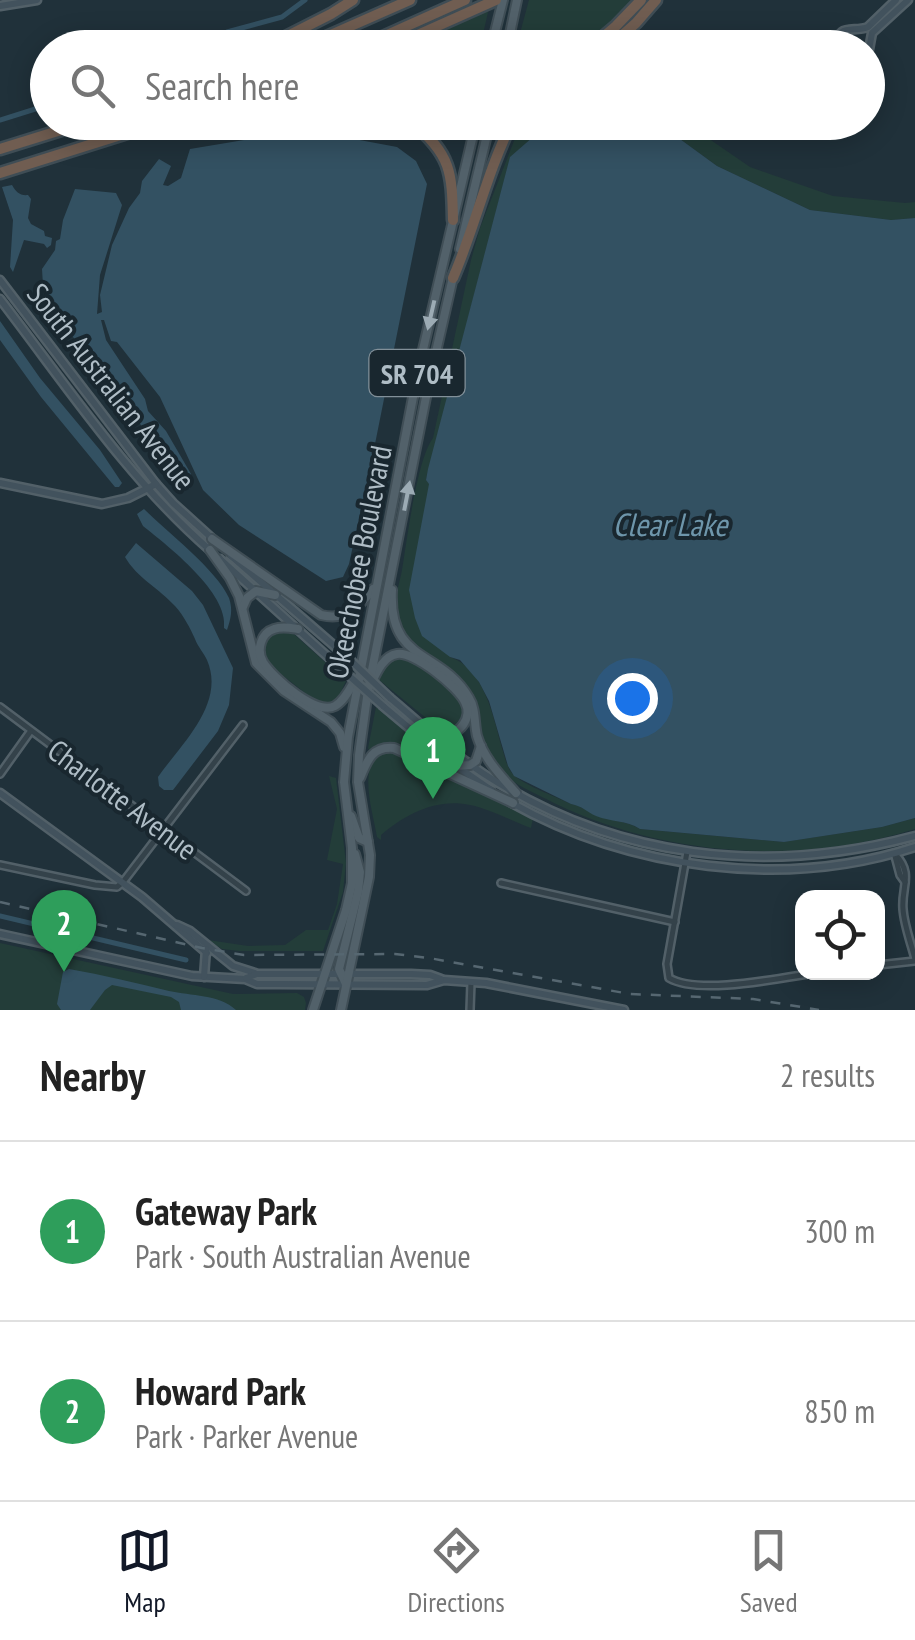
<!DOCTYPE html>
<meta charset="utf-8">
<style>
:root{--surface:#fff;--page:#f2f2f2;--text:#222;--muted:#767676;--line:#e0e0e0;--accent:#111827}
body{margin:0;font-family:"PT Sans Narrow",sans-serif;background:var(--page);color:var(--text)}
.controls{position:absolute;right:30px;bottom:30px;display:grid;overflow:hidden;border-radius:20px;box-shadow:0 5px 25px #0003}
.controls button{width:90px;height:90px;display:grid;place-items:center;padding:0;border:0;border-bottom:2px solid var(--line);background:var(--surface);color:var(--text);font:50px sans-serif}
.you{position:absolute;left:632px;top:698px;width:35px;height:35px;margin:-25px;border:8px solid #fff;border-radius:50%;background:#1a73e8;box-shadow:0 0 0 15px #1a73e833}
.badge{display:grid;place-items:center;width:65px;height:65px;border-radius:50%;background:var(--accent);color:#fff;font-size:32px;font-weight:700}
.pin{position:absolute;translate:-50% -82px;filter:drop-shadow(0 2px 5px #0008)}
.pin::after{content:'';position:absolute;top:52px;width:35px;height:30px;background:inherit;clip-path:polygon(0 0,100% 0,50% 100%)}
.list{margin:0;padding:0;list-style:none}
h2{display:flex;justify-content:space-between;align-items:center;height:130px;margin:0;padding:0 40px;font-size:42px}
h2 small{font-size:32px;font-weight:400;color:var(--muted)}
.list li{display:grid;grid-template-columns:65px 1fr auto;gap:30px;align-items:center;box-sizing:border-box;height:180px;padding:0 40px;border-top:2px solid var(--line)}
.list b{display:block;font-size:38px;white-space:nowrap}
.list p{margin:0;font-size:32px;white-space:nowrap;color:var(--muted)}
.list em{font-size:32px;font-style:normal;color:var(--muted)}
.icon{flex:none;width:55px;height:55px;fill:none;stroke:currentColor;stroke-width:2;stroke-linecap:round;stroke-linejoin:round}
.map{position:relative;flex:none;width:915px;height:1010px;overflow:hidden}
.search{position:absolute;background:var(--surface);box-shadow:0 5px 25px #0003;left:30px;right:30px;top:30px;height:110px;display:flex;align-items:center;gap:25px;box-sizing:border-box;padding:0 35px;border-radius:55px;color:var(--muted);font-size:38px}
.sheet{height:490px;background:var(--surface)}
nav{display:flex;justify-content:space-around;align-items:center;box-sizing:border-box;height:140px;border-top:2px solid var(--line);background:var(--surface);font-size:28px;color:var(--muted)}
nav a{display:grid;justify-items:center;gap:5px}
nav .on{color:var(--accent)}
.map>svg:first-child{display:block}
.green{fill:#233d39}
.water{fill:#335162}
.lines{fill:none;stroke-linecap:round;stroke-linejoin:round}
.canal{stroke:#335162;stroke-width:5}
.street-casing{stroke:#526068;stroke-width:10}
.secondary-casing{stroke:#526068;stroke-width:11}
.primary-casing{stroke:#404e56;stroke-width:12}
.highway-casing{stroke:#3f4d55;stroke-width:15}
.street{stroke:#34424a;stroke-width:5}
.secondary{stroke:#42525d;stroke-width:6}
.primary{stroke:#52616a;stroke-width:8}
.highway{stroke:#705d51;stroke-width:10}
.rail{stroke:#566771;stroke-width:2.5;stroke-dasharray:10 10;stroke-linecap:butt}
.secondary-bridge-casing{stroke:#526068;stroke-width:11;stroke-linecap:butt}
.secondary-bridge{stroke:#42525d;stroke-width:6}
.oneway{fill:#9cabb4}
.labels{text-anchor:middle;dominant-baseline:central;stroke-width:8;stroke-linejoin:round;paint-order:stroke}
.shield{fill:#19272f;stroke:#829099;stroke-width:2.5}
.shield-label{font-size:28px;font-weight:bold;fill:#afbdc6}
.street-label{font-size:30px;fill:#afbdc6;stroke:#19272f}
.water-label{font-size:32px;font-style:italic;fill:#6e96ab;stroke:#19272f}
</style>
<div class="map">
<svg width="915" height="1010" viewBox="0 0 915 1010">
<rect width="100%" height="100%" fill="#20313a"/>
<g class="green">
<path d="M529,0H636L622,17L584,47L516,48Z"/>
<path d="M489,8L480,47L406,48L412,42Z"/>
<path d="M521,123H549L510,158L426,479L429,483L450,657C485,669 493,717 502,748C505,757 507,770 515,776C526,786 557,797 571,804C581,806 585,810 593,814C609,821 625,820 640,829L783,842L882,827L915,818V829C798,866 664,856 554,803C537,794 515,786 502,772C491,758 483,741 479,724C475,708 476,697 463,684C445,664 415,653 402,628C399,622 395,614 395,607C395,595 400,581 402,570C407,540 417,459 433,438L471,260L480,228Z"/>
<path d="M658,123H686L750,167L833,196L905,203L915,202V218L891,220L810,210L717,166Z"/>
<path d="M276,630H286L295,635L346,681L337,700C329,703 330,704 321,702C312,700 303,691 295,685C277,671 245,651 276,630Z"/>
<path d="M398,656L408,658C429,672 495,712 445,731V729L436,726L378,679L384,665Z"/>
<path d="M376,707L453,771C428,765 397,732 370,752L368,748Z"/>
<path d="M380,751L399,752L533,818L531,828C512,821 490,809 470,805C436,798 406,814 381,835V840L377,837C373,812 358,770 380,751Z"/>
<path d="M329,776L336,778L346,863L343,892L323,951H239L222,949L208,940L248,946L285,945L306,930H328L337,904L343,864L327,860L337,809Z"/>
<path d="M0,943L233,994L297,993L304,997L306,1003L305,1010H0Z"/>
</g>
<g class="water">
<path d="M549,123H658L717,166L810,210L891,220L915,218V818L882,827L784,842L640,829C626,820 611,822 596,816C587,812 582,806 571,804L514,776L508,766L489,701L479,682L460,660L450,657L422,636L415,618L409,590L429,484L426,480L428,469L510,157Z"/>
<path d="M285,133L302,137L322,133L397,147L416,161L427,184L374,449L380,458L378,473L368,477L349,564L343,577L326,581L239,525L203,490L160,397L117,342L111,341L104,320H101L106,340L145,399L148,411L166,431L191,474L190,489L173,474L133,413L127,395L102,372L44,302L42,269L55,250L56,241L60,239L63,220L75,189L116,193L122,205L100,275L97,314L102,312L100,295L112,245L129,208L140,193L142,181L159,159L171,166L163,185L168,186L181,178L190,149Z"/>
<path d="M12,185C16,192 20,196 28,195L31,199L28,218L31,224L44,231L45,236L52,238L51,245L47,248L44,244L24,240L13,272L10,267L13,220L2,187Z"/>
<path d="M0,321L40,378L100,450L122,483L119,487H115L41,397L0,340Z"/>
<path d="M144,509C166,531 217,570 229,598C233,610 231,618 227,630L224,628C229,593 168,546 143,526L137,514Z"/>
<path d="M136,543L192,591L203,605L233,668L229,705L218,731L173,790H164L159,786L158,777C181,744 226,704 207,660C204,653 198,647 195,639C190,628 184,616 175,606C160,589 137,578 125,557Z"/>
<path d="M69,969C103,975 136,983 169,991C191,996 219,994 236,1010H181L179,1002L171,997L112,985L105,990L90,1010H61L57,1004L63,972Z"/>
</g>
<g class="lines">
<g class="canal">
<path d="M191,48L227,32L282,17L305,0"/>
<path d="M0,120L48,105"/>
<path d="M0,916L186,960"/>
</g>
<defs>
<g id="street">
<path d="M0,707L246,891"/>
<path d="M0,774L30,732"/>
<path d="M687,852L667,964L669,978C700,996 784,977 821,972"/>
<path d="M895,854C914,874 901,887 903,909C904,925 911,943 915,959"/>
<path d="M895,856L900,875L905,882"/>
<path d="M0,865L95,885L117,887L123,882L243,725"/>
<path d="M501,883L675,922"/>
<path d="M878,965L915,961"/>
<path d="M470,1010L471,982"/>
</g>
<g id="secondary">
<path d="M0,6L37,0"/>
<path d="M836,48C837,22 853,33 868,27L896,0"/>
<path d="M868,55L872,33L908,0"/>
<path d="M0,280L156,484L173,503L215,541"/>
<path d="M0,299C67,386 128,479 211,551"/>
<path d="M0,483L102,504L128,498L156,484"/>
<path d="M231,556L346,656"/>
<path d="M220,559L338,666"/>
<path d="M390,698C421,724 450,752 484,774C615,859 766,876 915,836"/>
<path d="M383,706L445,758L491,790"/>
<path d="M0,793L142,897L207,953"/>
<path d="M510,802C629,869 784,890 915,847"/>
<path d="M177,925L190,931L233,966L255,973"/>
<path d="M0,934L192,976L245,979L257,984H279L427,985L444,980L486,983L624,1010"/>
<path d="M204,977L206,949"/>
<path d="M246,978L257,974H411L430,975L441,979"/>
</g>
<g id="primary">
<path d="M492,44L503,0"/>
<path d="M507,48L517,0"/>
<path d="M460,249L490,122"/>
<path d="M212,539L321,615C347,621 358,608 373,589"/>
<path d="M210,550L230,578L239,596L256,663L284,691L331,722L340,733L344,747"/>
<path d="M392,590C388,664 441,649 469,698C476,709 474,723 477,736C484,759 501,776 516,793"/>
<path d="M243,607L247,598L256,591L275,595"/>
<path d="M298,629C291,628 282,626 274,629C261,633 256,650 263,662C273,678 316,716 335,706C344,701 350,689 355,680"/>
<path d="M372,682C377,671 384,656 397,654C414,651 458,687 465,702C473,717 460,736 443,734C436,733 428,728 421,725"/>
<path d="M456,766L470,765L476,761L481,746"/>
<path d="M360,778C367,761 372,746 394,748L513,803"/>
<path d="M351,816L359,838L368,842"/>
<path d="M346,984L339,969L358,892L360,872L355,854"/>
<path d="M313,1010L346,910L352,883V848L344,782L348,737L418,371L476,122"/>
<path d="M341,1010L369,877L370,855L358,782L359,755L368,690L428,387L454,273"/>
</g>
<g id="highway">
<path d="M264,48L331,14L353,0"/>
<path d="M301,48L410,0"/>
<path d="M358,48L465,0"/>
<path d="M402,48L413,37L496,0"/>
<path d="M491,48L493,43"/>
<path d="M590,48L616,26L641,0"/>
<path d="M608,48L636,23L656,0"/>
<path d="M412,122C451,155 452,171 453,220"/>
<path d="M423,122L454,129L481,122"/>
<path d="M0,149L87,122"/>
<path d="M0,173L162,122"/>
<path d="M453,278C475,227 487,172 512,122"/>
</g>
</defs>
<use href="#street" class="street-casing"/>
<use href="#secondary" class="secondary-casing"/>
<use href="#primary" class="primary-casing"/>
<use href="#highway" class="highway-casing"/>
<use href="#street" class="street"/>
<use href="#secondary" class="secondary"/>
<use href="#primary" class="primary"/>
<use href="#highway" class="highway"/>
<path class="rail" d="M0,902L202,948L244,955L395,954L429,958L630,994L753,999L819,1010"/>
<defs>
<g id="secondary-bridge">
<path d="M346,656L390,698"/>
<path d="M338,666L383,706"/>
</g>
</defs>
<use href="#secondary-bridge" class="secondary-bridge-casing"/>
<use href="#secondary-bridge" class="secondary-bridge"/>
</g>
<defs><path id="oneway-solid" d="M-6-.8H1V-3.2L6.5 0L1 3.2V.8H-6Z" transform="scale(2.5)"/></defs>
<g class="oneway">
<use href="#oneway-solid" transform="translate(431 315) rotate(103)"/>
<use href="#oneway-solid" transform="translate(407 496) rotate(-79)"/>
</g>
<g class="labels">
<rect class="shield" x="369.5" y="350" width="95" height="46" rx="8"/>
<g class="shield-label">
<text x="417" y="373">SR 704</text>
</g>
<g class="street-label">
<text transform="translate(112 386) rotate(52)">South Australian Avenue</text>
<text transform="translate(358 562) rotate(-79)">Okeechobee Boulevard</text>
<text transform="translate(123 799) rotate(37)">Charlotte Avenue</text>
</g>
<g class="water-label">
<text x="670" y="524">Clear Lake</text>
</g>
</g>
</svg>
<div class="controls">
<button><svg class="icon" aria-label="locate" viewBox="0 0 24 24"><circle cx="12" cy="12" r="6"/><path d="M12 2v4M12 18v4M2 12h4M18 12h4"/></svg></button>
</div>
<div class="you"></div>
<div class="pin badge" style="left:433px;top:799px;background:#2e9e5b">1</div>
<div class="pin badge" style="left:64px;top:972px;background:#2e9e5b">2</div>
<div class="search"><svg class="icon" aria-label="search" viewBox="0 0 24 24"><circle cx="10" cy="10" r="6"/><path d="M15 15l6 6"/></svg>Search here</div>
</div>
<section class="sheet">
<h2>Nearby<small>2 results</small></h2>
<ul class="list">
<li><span class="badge" style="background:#2e9e5b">1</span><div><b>Gateway Park</b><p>Park · South Australian Avenue</p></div><em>300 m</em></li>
<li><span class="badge" style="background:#2e9e5b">2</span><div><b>Howard Park</b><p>Park · Parker Avenue</p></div><em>850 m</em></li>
</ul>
</section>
<nav>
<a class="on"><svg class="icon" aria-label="map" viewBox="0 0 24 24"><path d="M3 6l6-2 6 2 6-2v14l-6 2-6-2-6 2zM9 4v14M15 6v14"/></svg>Map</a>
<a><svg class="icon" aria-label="directions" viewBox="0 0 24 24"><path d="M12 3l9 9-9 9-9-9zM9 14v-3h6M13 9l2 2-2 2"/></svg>Directions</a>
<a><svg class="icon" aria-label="saved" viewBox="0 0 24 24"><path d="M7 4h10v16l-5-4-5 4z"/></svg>Saved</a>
</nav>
